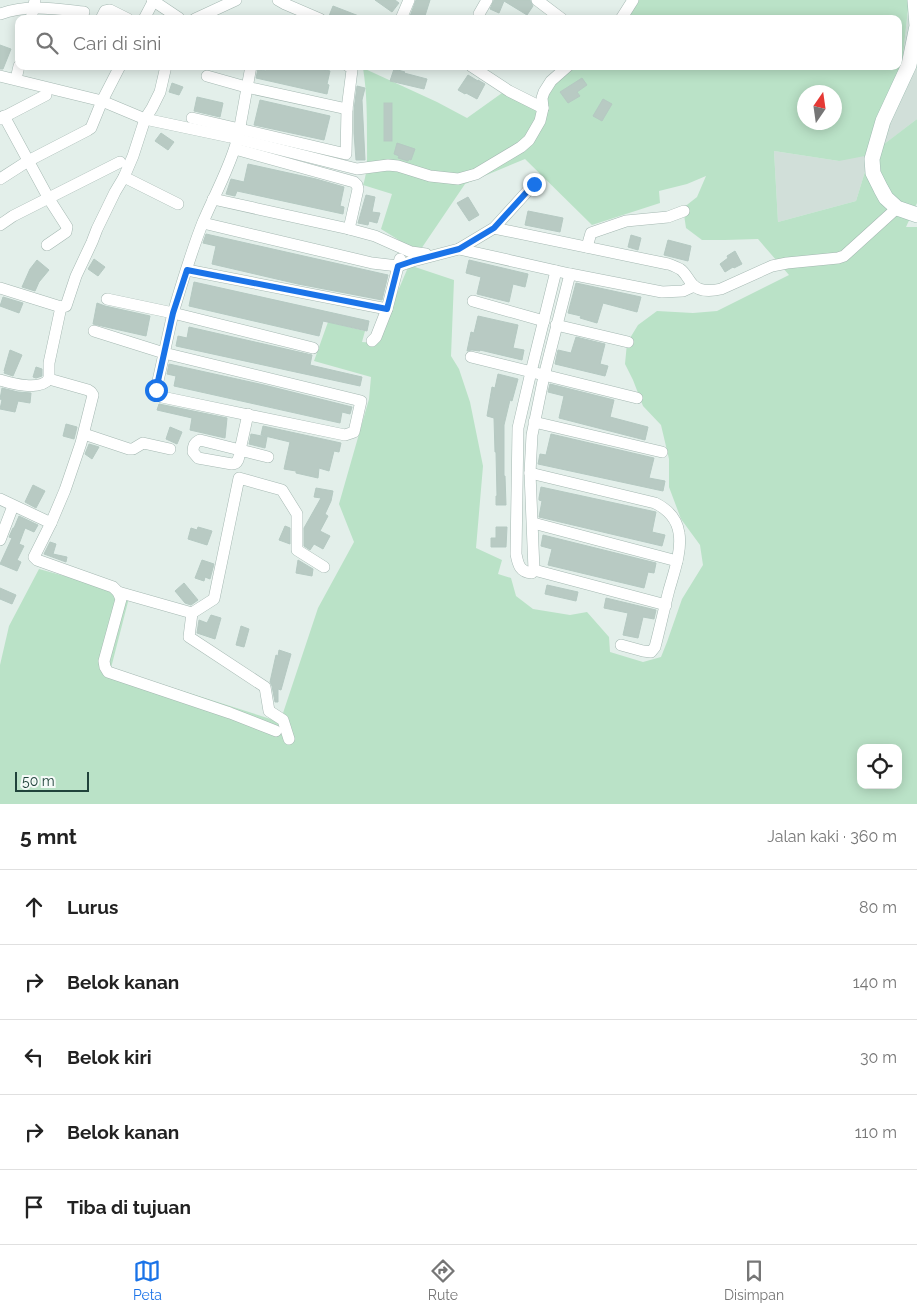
<!DOCTYPE html>
<html lang="id">
<meta charset="utf-8">
<style>
:root{--surface:#fff;--page:#f2f2f2;--text:#222;--muted:#767676;--line:#e0e0e0;--accent:#1a73e8}
body{margin:0;font-family:Raleway,sans-serif;background:var(--page);color:var(--text)}
.controls{position:absolute;right:15px;bottom:15px;display:grid;overflow:hidden;border-radius:10px;box-shadow:0 2px 12px #0003}
.controls button{width:45px;height:45px;display:grid;place-items:center;padding:0;border:0;border-bottom:1px solid var(--line);background:var(--surface);color:var(--text);font:25px sans-serif}
.compass{position:absolute;left:797px;top:85px;width:45px;height:45px;border-radius:50%;background:var(--surface);box-shadow:0 2px 12px #0003;rotate:13deg}
.scale{position:absolute;left:15px;bottom:12px;width:74px;box-sizing:border-box;padding-left:5px;border:2px solid #20433b;border-top:0;font-size:14px;line-height:18px;white-space:nowrap;color:#20433b;-webkit-text-stroke:4px #f5faf8;paint-order:stroke}
.stop{position:absolute;width:15px;height:15px;margin:-11px;border:4px solid #1a73e8;border-radius:50%;background:#fff}
.stop.end{background:#1a73e8;border-color:#fff;box-shadow:0 1px 5px #0008}
.list{margin:0;padding:0;list-style:none}
h2{display:flex;justify-content:space-between;align-items:center;height:65px;margin:0;padding:0 20px;font-size:21px}
h2 small{font-size:16px;font-weight:400;color:var(--muted)}
.list li{display:grid;grid-template-columns:32px 1fr auto;gap:15px;align-items:center;box-sizing:border-box;height:75px;padding:0 20px;border-top:1px solid var(--line)}
.list b{display:block;font-size:19px;white-space:nowrap}
.list em{font-size:16px;font-style:normal;color:var(--muted)}
.icon{flex:none;width:28px;height:28px;fill:none;stroke:currentColor;stroke-width:2;stroke-linecap:round;stroke-linejoin:round}
.map{position:relative;flex:none;width:917px;height:804px;overflow:hidden}
.search{position:absolute;background:var(--surface);box-shadow:0 2px 12px #0003;left:15px;right:15px;top:15px;height:55px;display:flex;align-items:center;gap:12px;box-sizing:border-box;padding:0 18px;border-radius:10px;color:var(--muted);font-size:19px}
.sheet{height:440px;background:var(--surface)}
nav{display:flex;justify-content:space-around;align-items:center;box-sizing:border-box;height:70px;border-top:1px solid var(--line);background:var(--surface);font-size:14px;color:var(--muted)}
nav a{display:grid;justify-items:center;gap:2px}
nav .on{color:var(--accent)}
.map>svg:first-child{display:block}
.built{fill:#d1dfd9}
.green{fill:#bae2c7;fill-rule:evenodd}
.building{fill:#b8cac3;stroke:#b5c9c2}
.lines{fill:none;stroke-linecap:round;stroke-linejoin:round}
.minor-casing{stroke:#a5b8b2;stroke-width:12}
.secondary-casing{stroke:#a0bcb3;stroke-width:16}
.minor{stroke:#fff;stroke-width:11}
.secondary{stroke:#fff;stroke-width:15}
.route{stroke:#1a73e8;stroke-width:6}
</style>
<div class="map">
<svg width="917" height="804" viewBox="0 0 917 804">
<rect width="100%" height="100%" fill="#e3efea"/>
<path class="built" d="M909,0H917V119L870,155L856,201L778,222L774,151L839,161L900,83Z"/>
<path class="green" d="M630,0H909L900,83L871,154L917,119V203L906,227H917V804H0V665L9,626L39,569L130,594L111,668L280,722L318,608L354,542L339,504L369,399L371,377L314,361L328,322L365,331L362,342L376,343L409,265L454,280L451,356L459,369L470,402L483,466L476,548L502,560L498,574L511,578L516,596L533,609L570,615L587,612L609,637L610,652L643,662L661,657L667,642L682,599L703,565L700,545L681,519L669,487V459L661,425L643,406L633,380L625,364L627,343L638,325L657,311L693,313L717,311L789,275L758,239L725,240H702L686,228L683,208L697,197L706,176L687,184L659,191L660,203L592,225L525,159L465,184L421,249L410,247L381,229L392,194L363,185C368,170 367,158 367,142C367,117 367,93 363,68L437,102L467,118L502,93L534,105L561,66H898V19H616ZM804,92H834V122H804ZM774,151L839,161L870,155L856,201L778,222ZM861,748H898V785H861Z"/>
<g class="building">
<path d="M375,0H395L399,3L392,12Z"/>
<path d="M416,0H430L424,19H409Z"/>
<path d="M494,0H530L533,6L527,15L504,1L499,13L490,9Z"/>
<path d="M333,6L364,18V19H336L329,16Z"/>
<path d="M0,45L11,49L3,69H0Z"/>
<path d="M267,66H309L330,71L327,84L329,85L327,94L256,78L258,69L266,71Z"/>
<path d="M394,69L405,72L404,73L427,79L424,89L390,81Z"/>
<path d="M468,75L478,81V80L485,84L477,99L466,93L465,94L458,90Z"/>
<path d="M582,78L587,85L577,92L580,96L568,103L560,92Z"/>
<path d="M172,83L183,87L179,95L169,92Z"/>
<path d="M357,86L365,88L362,100L365,160H356L354,133V110Z"/>
<path d="M197,97L223,103L220,117L194,111Z"/>
<path d="M603,99L612,104L602,121L593,116Z"/>
<path d="M260,100L330,116L324,140L254,125Z"/>
<rect x="384" y="103" width="8" height="38"/>
<path d="M161,133L174,142L168,150L155,141Z"/>
<path d="M397,143L415,149L411,160L409,159L408,161L398,158L399,156L394,154Z"/>
<path d="M248,164L316,179L344,187L340,206L344,207L343,214L237,191L235,196L226,194L231,179L244,182Z"/>
<path d="M366,195L375,197L372,212L380,213L377,223L369,221L368,225L358,223Z"/>
<path d="M468,197L479,215L469,221L457,203Z"/>
<path d="M528,211L563,218L560,232L525,225Z"/>
<path d="M206,234L388,275L382,300L298,284L212,264L216,246L203,243Z"/>
<path d="M631,235L641,238L638,250L628,247Z"/>
<path d="M668,240L691,246L688,261L664,255Z"/>
<path d="M735,251L742,264L734,268L733,267L725,272L720,264L728,258L727,256Z"/>
<path d="M94,259L105,267L98,276L88,269Z"/>
<path d="M37,260L49,270L39,282L35,291L22,287L30,269Z"/>
<path d="M469,260L528,274L525,287L513,284L509,302L477,294L481,277L466,273Z"/>
<path d="M194,282L369,321L367,331L323,321L319,336L189,306Z"/>
<path d="M576,283L641,297L637,312L603,303L597,323L580,318L581,316L568,313Z"/>
<path d="M3,297L23,303L19,313L0,306Z"/>
<path d="M97,303L105,306L150,316L146,336L93,324Z"/>
<path d="M478,316L518,325L513,348L524,350L522,360L480,350V351L472,350L467,351L471,332L474,333Z"/>
<path d="M189,327L312,355L310,365L362,377L360,386L176,346L178,336L187,338Z"/>
<path d="M576,337L605,344L600,364L608,366L605,376L555,364L558,350L571,353Z"/>
<path d="M10,350L22,355L13,376L4,373L5,371H4Z"/>
<path d="M169,364L264,385L352,407L350,414L342,412L340,423L174,386L176,376L167,374Z"/>
<path d="M36,367L42,369V376L36,378L33,377Z"/>
<path d="M498,374L518,379L512,401L510,400L504,425V476H505L506,505H496V496H497L496,452H495L494,418L487,416L492,387L495,388Z"/>
<path d="M550,384L614,400L610,417L648,427L645,440L559,418L564,396L548,392Z"/>
<path d="M2,388L18,392L31,393L30,403L18,401L15,412L0,409L2,400L0,399Z"/>
<path d="M159,404L227,418L225,438L190,430L192,418L157,410Z"/>
<path d="M66,424L77,427L74,439L63,436Z"/>
<path d="M263,426L341,443L339,452L334,451L329,471L319,468L318,478L296,473V471L284,469L290,442L261,435Z"/>
<path d="M170,427L182,432L177,444L166,439Z"/>
<path d="M251,434L267,437L265,448L249,444Z"/>
<path d="M551,434L654,458L649,478L665,481L663,491L538,464L540,454L546,455Z"/>
<path d="M89,444L99,447L92,459L85,454Z"/>
<path d="M33,485L45,491L36,508L25,502Z"/>
<path d="M541,487L656,512L652,532L665,535L662,546L539,517L542,501L539,500V498Z"/>
<path d="M316,488L333,491L331,501L325,514L328,516L320,531L330,536L323,549L314,544L310,550L304,546V528L321,498L314,497Z"/>
<path d="M19,516L38,525L34,532L25,528L19,544L24,546L17,560L21,562L17,571L0,564L12,538L9,537L13,528H14Z"/>
<path d="M285,526L290,528V544L279,540Z"/>
<path d="M198,527L212,531L207,545L188,539L191,528L197,530Z"/>
<path d="M496,527H507L506,547H491V538H496Z"/>
<path d="M543,535L656,563L654,573L648,572L644,588L548,565L552,549L541,546Z"/>
<path d="M50,542L56,544L53,554L67,557L66,562L44,554Z"/>
<path d="M202,560L214,564L210,579L205,577L204,581L195,578Z"/>
<path d="M298,560L313,569L312,576L296,573Z"/>
<path d="M184,583L198,600L191,605L185,603L175,591Z"/>
<path d="M547,585L578,592L576,601L545,594Z"/>
<path d="M0,588L16,595L12,604L0,599Z"/>
<path d="M606,598L656,610L654,619L643,617L638,638L623,635L628,613L604,608Z"/>
<path d="M211,615L221,618L215,639L197,633L199,620L207,623Z"/>
<path d="M241,626L249,629L244,647L236,645Z"/>
<path d="M279,650L291,654L281,690L278,689V702H275L272,686L270,682L276,655L278,656Z"/>
</g>
<g class="lines">
<defs>
<g id="minor">
<path d="M152,0L179,18"/>
<path d="M278,0L285,4L320,19"/>
<path d="M537,0L562,19"/>
<path d="M0,14C27,4 56,9 84,12"/>
<path d="M479,14L487,0"/>
<path d="M31,19L35,0"/>
<path d="M101,19L105,11L110,10L128,19"/>
<path d="M144,19L154,0"/>
<path d="M195,19L236,0"/>
<path d="M401,19L409,0"/>
<path d="M621,19L633,0"/>
<path d="M471,66L509,91L543,108"/>
<path d="M0,76L102,101L145,119L230,137L357,169L388,165L398,166L430,176L458,179L476,174L521,147L529,140L540,121L543,108L542,98L544,92L551,81L568,66"/>
<path d="M207,76L246,87L347,109"/>
<path d="M16,79L19,66"/>
<path d="M4,116L49,199L67,227L66,232L47,245"/>
<path d="M192,118L346,154L347,109L352,70L351,67L348,66"/>
<path d="M0,119L46,95"/>
<path d="M239,132L251,66"/>
<path d="M236,144C228,171 214,196 203,222C191,252 182,283 173,313L313,348"/>
<path d="M235,149L354,182L357,185L358,189L349,229"/>
<path d="M124,177L178,204"/>
<path d="M0,179L28,161L88,130L91,128L102,101L120,66"/>
<path d="M213,199L349,229L375,236L411,252L426,254"/>
<path d="M203,223L372,263L398,266L413,261L459,249L494,228L534,184"/>
<path d="M0,225L13,216L120,162"/>
<path d="M494,228L668,264C672,265 676,267 680,269C686,273 688,280 693,285C700,292 712,291 721,289L772,266L787,263L838,258L844,256L897,208"/>
<path d="M587,247L591,233L626,221L668,217L684,211"/>
<path d="M459,249L570,274L662,292L683,291L694,286"/>
<path d="M187,270L387,309"/>
<path d="M556,271L531,372L518,428L516,554C518,565 520,572 532,573L534,570L530,473L532,435L544,376L570,274"/>
<path d="M0,288L61,307L66,306L76,276L92,242L97,229L115,192L124,177L133,156L145,119L152,108L160,92L166,66"/>
<path d="M473,301L544,321"/>
<path d="M61,307L49,363V379L88,390L91,392L93,395L81,443L65,490L51,523L34,557L37,560L113,587L118,592L121,599L104,661L105,667L108,672L230,713L276,731"/>
<path d="M556,325L628,342"/>
<path d="M94,331L164,353L361,401L354,432L345,435L162,397L158,394L156,390L173,313L107,299"/>
<path d="M372,341L376,337L387,309L400,259"/>
<path d="M471,357L637,398"/>
<path d="M0,380C13,384 40,391 49,379"/>
<path d="M248,414L240,450L200,440C194,443 193,446 193,452L198,458L232,464C239,464 239,456 240,450L268,457"/>
<path d="M534,422L662,452"/>
<path d="M84,434L129,449H133L143,443L170,449"/>
<path d="M530,473L655,503C667,509 677,519 679,533C682,551 674,572 669,590C664,609 660,628 655,647L651,652L643,651L621,645"/>
<path d="M0,499L51,523"/>
<path d="M533,523L677,561"/>
<path d="M0,540L13,506"/>
<path d="M534,570L666,605"/>
<path d="M118,592L192,613L189,637L265,687L269,711L283,720L289,739"/>
<path d="M192,613L214,599L239,478L282,490L297,514V550L324,567"/>
</g>
<path id="secondary" d="M915,0L917,26L909,65L883,121L872,159L873,173L881,189L886,198L897,208L917,215"/>
</defs>
<use href="#minor" class="minor-casing"/>
<use href="#secondary" class="secondary-casing"/>
<use href="#minor" class="minor"/>
<use href="#secondary" class="secondary"/>
</g>
<g class="lines">
<path class="route" d="M156,390L173,313L187,270L387,309L398,266L413,261L459,249L494,228L534,184"/>
</g>
</svg>
<div class="controls">
<button><svg class="icon" aria-label="locate" viewBox="0 0 24 24"><circle cx="12" cy="12" r="6"/><path d="M12 2v4M12 18v4M2 12h4M18 12h4"/></svg></button>
</div>
<svg class="compass" viewBox="-18 -18 36 36"><path d="M0-13l5 13h-10z" fill="#e53935"/><path d="M0 13l5-13h-10z" fill="#767676"/></svg>
<div class="scale">50 m</div>
<div class="stop" style="left:156px;top:390px"></div>
<div class="stop end" style="left:534px;top:184px"></div>
<div class="search"><svg class="icon" aria-label="search" viewBox="0 0 24 24"><circle cx="10" cy="10" r="6"/><path d="M15 15l6 6"/></svg>Cari di sini</div>
</div>
<section class="sheet">
<h2>5 mnt<small>Jalan kaki · 360 m</small></h2>
<ul class="list">
<li><svg class="icon" aria-label="ahead" viewBox="0 0 24 24"><path d="M12 20V5M6 11l6-6 6 6"/></svg><div><b>Lurus</b></div><em>80 m</em></li>
<li><svg class="icon" aria-label="right" viewBox="0 0 24 24"><path d="M7 20v-9h11M14 6l5 5-5 5"/></svg><div><b>Belok kanan</b></div><em>140 m</em></li>
<li><svg class="icon" aria-label="left" viewBox="0 0 24 24"><path d="M17 20v-9H6M10 6l-5 5 5 5"/></svg><div><b>Belok kiri</b></div><em>30 m</em></li>
<li><svg class="icon" aria-label="right" viewBox="0 0 24 24"><path d="M7 20v-9h11M14 6l5 5-5 5"/></svg><div><b>Belok kanan</b></div><em>110 m</em></li>
<li><svg class="icon" aria-label="arrive" viewBox="0 0 24 24"><path d="M6 21V4h12l-3 4 3 4H6"/></svg><div><b>Tiba di tujuan</b></div></li>
</ul>
</section>
<nav>
<a class="on"><svg class="icon" aria-label="map" viewBox="0 0 24 24"><path d="M3 6l6-2 6 2 6-2v14l-6 2-6-2-6 2zM9 4v14M15 6v14"/></svg>Peta</a>
<a><svg class="icon" aria-label="directions" viewBox="0 0 24 24"><path d="M12 3l9 9-9 9-9-9zM9 14v-3h6M13 9l2 2-2 2"/></svg>Rute</a>
<a><svg class="icon" aria-label="saved" viewBox="0 0 24 24"><path d="M7 4h10v16l-5-4-5 4z"/></svg>Disimpan</a>
</nav>
